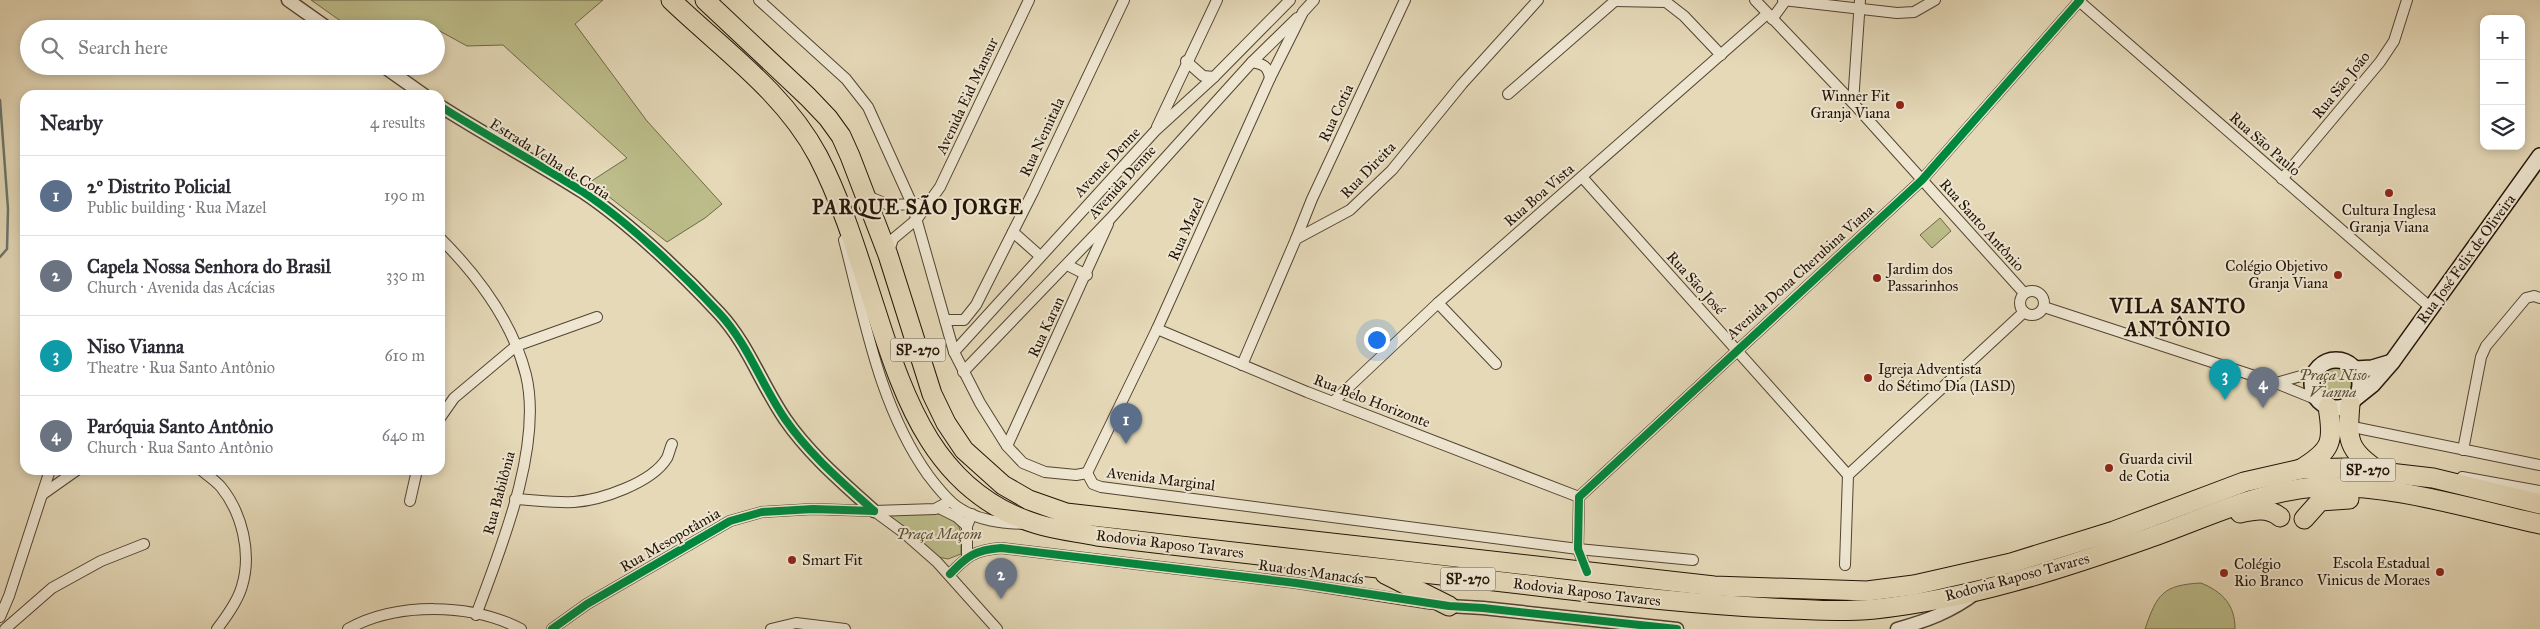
<!DOCTYPE html>
<meta charset="utf-8">
<style>
:root{--surface:#fff;--page:#f7f7f7;--text:#2b2b33;--muted:#7c7c81;--line:#e1e1e2;--accent:#8f2418}
body{margin:0;font-family:"IM FELL Great Primer",serif;background:var(--page);color:var(--text)}
.controls{position:absolute;right:15px;top:15px;display:grid;overflow:hidden;border-radius:10px;box-shadow:0 2px 8px #0003}
.controls button{width:45px;height:45px;display:grid;place-items:center;padding:0;border:0;border-bottom:1px solid var(--line);background:var(--surface);color:var(--text);font:25px sans-serif}
.you{position:absolute;left:1376px;top:339px;width:18px;height:18px;margin:-12px;border:4px solid #fff;border-radius:50%;background:#1a73e8;box-shadow:0 0 0 8px #1a73e833}
.badge{display:grid;place-items:center;width:32px;height:32px;border-radius:50%;background:var(--accent);color:#fff;font-size:16px;font-weight:700}
.pin{position:absolute;translate:-50% -41px;filter:drop-shadow(0 1px 2px #0008)}
.pin::after{content:'';position:absolute;top:26px;width:18px;height:15px;background:inherit;clip-path:polygon(0 0,100% 0,50% 100%)}
.list{margin:0;padding:0;list-style:none}
h2{display:flex;justify-content:space-between;align-items:center;height:65px;margin:0;padding:0 20px;font-size:21px}
h2 small{font-size:16px;font-weight:400;color:var(--muted)}
.list li{display:grid;grid-template-columns:32px 1fr auto;gap:15px;align-items:center;box-sizing:border-box;height:80px;padding:0 20px;border-top:1px solid var(--line)}
.list b{display:block;font-size:19px;white-space:nowrap}
.list p{margin:0;font-size:16px;white-space:nowrap;color:var(--muted)}
.list em{font-size:16px;font-style:normal;color:var(--muted)}
.icon{flex:none;width:28px;height:28px;fill:none;stroke:currentColor;stroke-width:2;stroke-linecap:round;stroke-linejoin:round}
.map{position:relative;flex:none;width:2540px;height:629px;overflow:hidden}
.search{position:absolute;background:var(--surface);box-shadow:0 2px 8px #0003;left:20px;top:20px;width:425px;height:55px;display:flex;align-items:center;gap:12px;box-sizing:border-box;padding:0 18px;border-radius:28px;color:var(--muted);font-size:19px}
.panel{position:absolute;background:var(--surface);box-shadow:0 2px 8px #0003;left:20px;top:90px;width:425px;height:385px;border-radius:15px}
.map>svg:first-child{display:block}
.green{fill:#bcbd8a;stroke:#6f6848}
.lines{fill:none;stroke-linecap:round;stroke-linejoin:round}
.stream{stroke:#68776e;stroke-width:2.5}
.minor-casing{stroke:#534432;stroke-width:12}
.tertiary-casing{stroke:#534432;stroke-width:15}
.secondary-casing{stroke:#221306;stroke-width:18}
.motorway-casing{stroke:#221306;stroke-width:21}
.minor{stroke:#eee6d1;stroke-width:10}
.tertiary{stroke:#eee6d1;stroke-width:12}
.secondary{stroke:#eee6d1;stroke-width:15}
.motorway{stroke:#e5d9b8;stroke-width:19}
.cycleway-casing{stroke:#eee6d1;stroke-width:11}
.cycleway{stroke:#00873e;stroke-width:8}
.poi-dot{fill:#8f2418;stroke:#eee6d1;stroke-width:2}
.labels{text-anchor:middle;dominant-baseline:central;stroke-width:4;stroke-linejoin:round;paint-order:stroke}
.shield{fill:#eee6d1;stroke:#5f5243;stroke-width:1}
.shield-label{font-size:14px;font-weight:bold;fill:#221306}
.street-label{font-size:15px;fill:#221306;stroke:#eee6d1}
.poi-label{font-size:15px;fill:#221306;stroke:#eee6d1;text-anchor:start}
.park-label{font-size:15px;font-style:italic;fill:#584e34;stroke:#eee6d1}
.district-label{font-size:20px;font-weight:bold;letter-spacing:1px;fill:#221306;stroke:#eee6d1}
</style>
<div class="map">
<svg width="2540" height="629" viewBox="0 0 2540 629">
<rect width="100%" height="100%" fill="#e5d9b8"/>
<filter id="stains"><feTurbulence type="fractalNoise" baseFrequency=".004" numOctaves="4"/><feColorMatrix values="0 0 0 0 .2 0 0 0 0 .09 0 0 0 0 .02 0 0 0 .5 -.17"/></filter>
<radialGradient id="worn" r=".72"><stop offset=".6" stop-color="#630" stop-opacity="0"/><stop offset="1" stop-color="#630" stop-opacity=".3"/></radialGradient>
<g class="green">
<path d="M311,0H603L575,24L647,121L722,204L705,218L667,242L590,182L627,158L503,45L467,46L425,23L410,29H352Z"/>
<path d="M1940,218L1951,231L1932,248L1920,235Z"/>
<path d="M2331,362C2359,365 2354,389 2342,406C2328,406 2318,398 2313,385C2313,373 2319,366 2331,362Z"/>
<path d="M896,512L941,514L956,520L961,532V554L948,559L938,557L886,518Z"/>
<path d="M2201,583C2223,592 2235,605 2235,629H2145C2157,594 2163,585 2201,583Z"/>
</g>
<g class="lines">
<path class="stream" d="M0,100L8,209L7,249L0,257"/>
<defs>
<g id="minor">
<path d="M759,0L846,79L868,107L912,204L954,352L980,403L1007,446L1023,463L1045,472L1076,475L1087,473"/>
<path d="M1755,0L1853,103L2024,293"/>
<path d="M1783,0L1897,13L1914,12L1935,0"/>
<path d="M1615,1L1666,2L1684,16L1721,55"/>
<path d="M2079,1L2431,308"/>
<path d="M1772,19L1786,0"/>
<path d="M1186,61L1203,76L1214,77"/>
<path d="M1252,62C1263,64 1268,66 1270,78"/>
<path d="M1508,94L1616,0"/>
<path d="M1853,103L1860,0"/>
<path d="M1157,127L1217,0"/>
<path d="M1582,177L1848,475"/>
<path d="M2282,179L2380,62L2394,41L2407,0"/>
<path d="M867,196L889,205L918,204"/>
<path d="M1013,232L1040,256"/>
<path d="M440,238C477,275 513,323 526,375C543,446 501,548 476,615"/>
<path d="M1296,239L1312,199L1405,0"/>
<path d="M844,240C865,320 879,406 928,475C937,487 947,500 959,508C979,521 1002,523 1025,524"/>
<path d="M889,251L893,239L917,219L940,187L1029,0"/>
<path d="M1067,265L1087,275"/>
<circle cx="2032" cy="303" r="12"/>
<path d="M1438,303L1496,364"/>
<path d="M2044,307L2276,383L2318,400"/>
<path d="M945,320H964L976,305L1033,192L1124,0"/>
<path d="M1157,329L1307,392L1579,497"/>
<path d="M954,352L1156,130L1214,77L1290,0"/>
<path d="M1242,365L1296,239L1350,210L1392,170L1462,84L1538,0"/>
<path d="M963,372L1110,219L1252,62L1297,18"/>
<path d="M2276,383L2315,372"/>
<path d="M1334,401L1438,303L1767,14"/>
<path d="M440,418L454,398L516,346L597,317"/>
<path d="M2348,426L2540,465"/>
<path d="M1007,446L1108,224"/>
<path d="M2463,450L2481,357L2486,346L2526,298L2534,296L2540,298"/>
<path d="M201,470C207,475 216,481 221,487C242,513 252,553 242,586C238,601 227,616 217,629"/>
<path d="M1087,473L1093,484L1101,487L1578,549L1693,560"/>
<path d="M1087,473L1157,329L1270,78L1303,12L1314,0"/>
<path d="M2462,477L2540,491"/>
<path d="M43,494L77,470"/>
<path d="M515,499C535,500 555,503 574,502C601,500 652,483 667,458C669,454 670,448 672,444"/>
<path d="M410,501L417,470"/>
<path d="M939,508L957,517L967,526"/>
<path d="M874,511L904,533L937,562L997,629"/>
<path d="M967,556V526L972,514"/>
<path d="M1845,565L1848,475L2024,312"/>
<path d="M1587,572L1578,549L1579,497L1922,180L2080,0"/>
<path d="M950,574C967,556 975,550 1001,548L1296,583L1431,604"/>
<path d="M0,617L9,596L50,470"/>
<path d="M5,629L52,588L101,561L144,544"/>
<path d="M348,629C397,602 471,603 521,629"/>
<path d="M552,629L587,604L730,521L762,512L813,509L874,511L935,509L950,501"/>
<path d="M771,629L796,623L845,629"/>
</g>
<g id="tertiary">
<path d="M288,0L329,29"/>
<path d="M383,66L424,95"/>
<path d="M440,106C487,136 536,162 583,192C628,222 682,273 719,313C748,344 761,384 785,419C809,454 842,482 874,511"/>
<path d="M1449,606L1483,608L1677,629"/>
<path d="M1897,629C1926,621 1951,612 1976,593"/>
</g>
<g id="secondary">
<circle cx="2336" cy="384" r="24"/>
<path d="M2355,369L2372,368L2392,362"/>
<path d="M2357,397L2372,385L2392,362L2540,156"/>
</g>
<g id="motorway">
<path d="M671,0C722,49 784,92 818,156C843,204 859,259 876,311C905,402 936,493 1037,524C1056,530 1077,532 1097,536C1241,554 1385,568 1529,585C1610,595 1690,604 1772,608C1806,610 1841,612 1875,609C1968,599 2058,570 2146,539C2201,520 2256,492 2315,487C2386,482 2470,509 2540,524"/>
<path d="M705,0L808,97L828,118L841,136L850,156L888,255L932,394L946,423L964,450L1003,485L1029,500L1066,513L1714,586L1867,591L1914,585L2011,563L2114,531L2244,482L2301,469L2346,468L2433,478L2540,504"/>
<path d="M2350,404C2347,440 2347,450 2379,471"/>
<path d="M2301,469C2332,450 2334,442 2328,407"/>
<path d="M2240,513C2254,510 2268,507 2280,517"/>
<path d="M2304,519L2320,501L2349,499"/>
<path d="M1385,574L1449,606"/>
</g>
</defs>
<use href="#minor" class="minor-casing"/>
<use href="#tertiary" class="tertiary-casing"/>
<use href="#secondary" class="secondary-casing"/>
<use href="#motorway" class="motorway-casing"/>
<use href="#minor" class="minor"/>
<use href="#tertiary" class="tertiary"/>
<use href="#secondary" class="secondary"/>
<use href="#motorway" class="motorway"/>
<defs>
<g id="cycleway">
<path d="M440,106C487,136 536,162 583,192C628,222 682,273 719,313C748,344 761,384 785,419C809,454 842,482 874,511"/>
<path d="M1587,572L1578,549L1579,497L1922,180L2080,0"/>
<path d="M950,574C967,556 975,550 1001,548L1296,583L1449,606L1483,608L1677,629"/>
<path d="M552,629L587,604L730,521L762,512L813,509L874,511"/>
</g>
</defs>
<use href="#cycleway" class="cycleway-casing"/>
<use href="#cycleway" class="cycleway"/>
</g>
<g class="poi-dot">
<circle cx="1900" cy="105" r="5"/>
<circle cx="2389" cy="193" r="5"/>
<circle cx="2338" cy="275" r="5"/>
<circle cx="1877" cy="278" r="5"/>
<circle cx="1868" cy="378" r="5"/>
<circle cx="2109" cy="468" r="5"/>
<circle cx="792" cy="560" r="5"/>
<circle cx="2440" cy="572" r="5"/>
<circle cx="2224" cy="573" r="5"/>
</g>
<g class="labels">
<g class="shield">
<rect x="890.5" y="338.5" width="55" height="23" rx="4"/>
<rect x="2340.5" y="458.5" width="55" height="23" rx="4"/>
<rect x="1440.5" y="567.5" width="55" height="23" rx="4"/>
</g>
<g class="shield-label">
<text x="918" y="350">SP-270</text>
<text x="2368" y="470">SP-270</text>
<text x="1468" y="579">SP-270</text>
</g>
<g class="street-label">
<text transform="translate(2341 85) rotate(-51)">Rua São João</text>
<text transform="translate(967 96) rotate(-65)">Avenida Eid Mansur</text>
<text transform="translate(1336 113) rotate(-65)">Rua Cotia</text>
<text transform="translate(1042 137) rotate(-65)">Rua Nemitala</text>
<text transform="translate(2265 144) rotate(41)">Rua São Paulo</text>
<text transform="translate(550 159) rotate(32)">Estrada Velha de Cotia</text>
<text transform="translate(1107 162) rotate(-47)">Avenue Denne</text>
<text transform="translate(1368 170) rotate(-46)">Rua Direita</text>
<text transform="translate(1122 182) rotate(-48)">Avenida Denne</text>
<text transform="translate(1539 195) rotate(-41)">Rua Boa Vista</text>
<text transform="translate(1982 225) rotate(48)">Rua Santo Antônio</text>
<text transform="translate(1186 229) rotate(-66)">Rua Mazel</text>
<text transform="translate(2466 259) rotate(-54)">Rua José Felix de Oliveira</text>
<text transform="translate(1800 272) rotate(-42)">Avenida Dona Cherubina Viana</text>
<text transform="translate(1696 283) rotate(48)">Rua São José</text>
<text transform="translate(1046 327) rotate(-65)">Rua Karan</text>
<text transform="translate(1372 401) rotate(21)">Rua Belo Horizonte</text>
<text transform="translate(1161 479) rotate(7)">Avenida Marginal</text>
<text transform="translate(499 493) rotate(-75)">Rua Babilônia</text>
<text transform="translate(670 540) rotate(-30)">Rua Mesopotâmia</text>
<text transform="translate(1170 544) rotate(7)">Rodovia Raposo Tavares</text>
<text transform="translate(1311 572) rotate(8)">Rua dos Manacás</text>
<text transform="translate(2017 577) rotate(-15)">Rodovia Raposo Tavares</text>
<text transform="translate(1587 592) rotate(7)">Rodovia Raposo Tavares</text>
</g>
<g class="poi-label">
<text x="1890" y="96" text-anchor="end">Winner Fit<tspan x="1890" dy="17">Granja Viana</tspan></text>
<text x="2389" y="210" text-anchor="middle">Cultura Inglesa<tspan x="2389" dy="17">Granja Viana</tspan></text>
<text x="2328" y="266" text-anchor="end">Colégio Objetivo<tspan x="2328" dy="17">Granja Viana</tspan></text>
<text x="1887" y="269">Jardim dos<tspan x="1887" dy="17">Passarinhos</tspan></text>
<text x="1878" y="369">Igreja Adventista<tspan x="1878" dy="17">do Sétimo Dia (IASD)</tspan></text>
<text x="2119" y="459">Guarda civil<tspan x="2119" dy="17">de Cotia</tspan></text>
<text x="802" y="560">Smart Fit</text>
<text x="2430" y="563" text-anchor="end">Escola Estadual<tspan x="2430" dy="17">Vinicus de Moraes</tspan></text>
<text x="2234" y="564">Colégio<tspan x="2234" dy="17">Rio Branco</tspan></text>
</g>
<g class="park-label">
<text x="2333" y="375">Praça Niso<tspan x="2333" dy="17">Vianna</tspan></text>
<text x="939" y="534">Praça Maçom</text>
</g>
<g class="district-label">
<text x="918" y="207">PARQUE SÃO JORGE</text>
<text x="2178" y="306">VILA SANTO<tspan x="2178" dy="23">ANTÔNIO</tspan></text>
</g>
</g>
<rect width="100%" height="100%" filter="url(#stains)"/>
<rect width="100%" height="100%" fill="url(#worn)"/>
</svg>
<div class="controls">
<button>+</button>
<button>−</button>
<button><svg class="icon" aria-label="layers" viewBox="0 0 24 24"><path d="M12 4l9 5-9 5-9-5zM3 14l9 5 9-5"/></svg></button>
</div>
<div class="you"></div>
<div class="pin badge" style="left:1126px;top:444px;background:#5c6f8a">1</div>
<div class="pin badge" style="left:1001px;top:599px;background:#6b7280">2</div>
<div class="pin badge" style="left:2225px;top:400px;background:#0f9aa8">3</div>
<div class="pin badge" style="left:2263px;top:408px;background:#6b7280">4</div>
<div class="search"><svg class="icon" aria-label="search" viewBox="0 0 24 24"><circle cx="10" cy="10" r="6"/><path d="M15 15l6 6"/></svg>Search here</div>
<section class="panel">
<h2>Nearby<small>4 results</small></h2>
<ul class="list">
<li><span class="badge" style="background:#5c6f8a">1</span><div><b>2º Distrito Policial</b><p>Public building · Rua Mazel</p></div><em>190 m</em></li>
<li><span class="badge" style="background:#6b7280">2</span><div><b>Capela Nossa Senhora do Brasil</b><p>Church · Avenida das Acácias</p></div><em>330 m</em></li>
<li><span class="badge" style="background:#0f9aa8">3</span><div><b>Niso Vianna</b><p>Theatre · Rua Santo Antônio</p></div><em>610 m</em></li>
<li><span class="badge" style="background:#6b7280">4</span><div><b>Paróquia Santo Antônio</b><p>Church · Rua Santo Antônio</p></div><em>640 m</em></li>
</ul>
</section>
</div>
